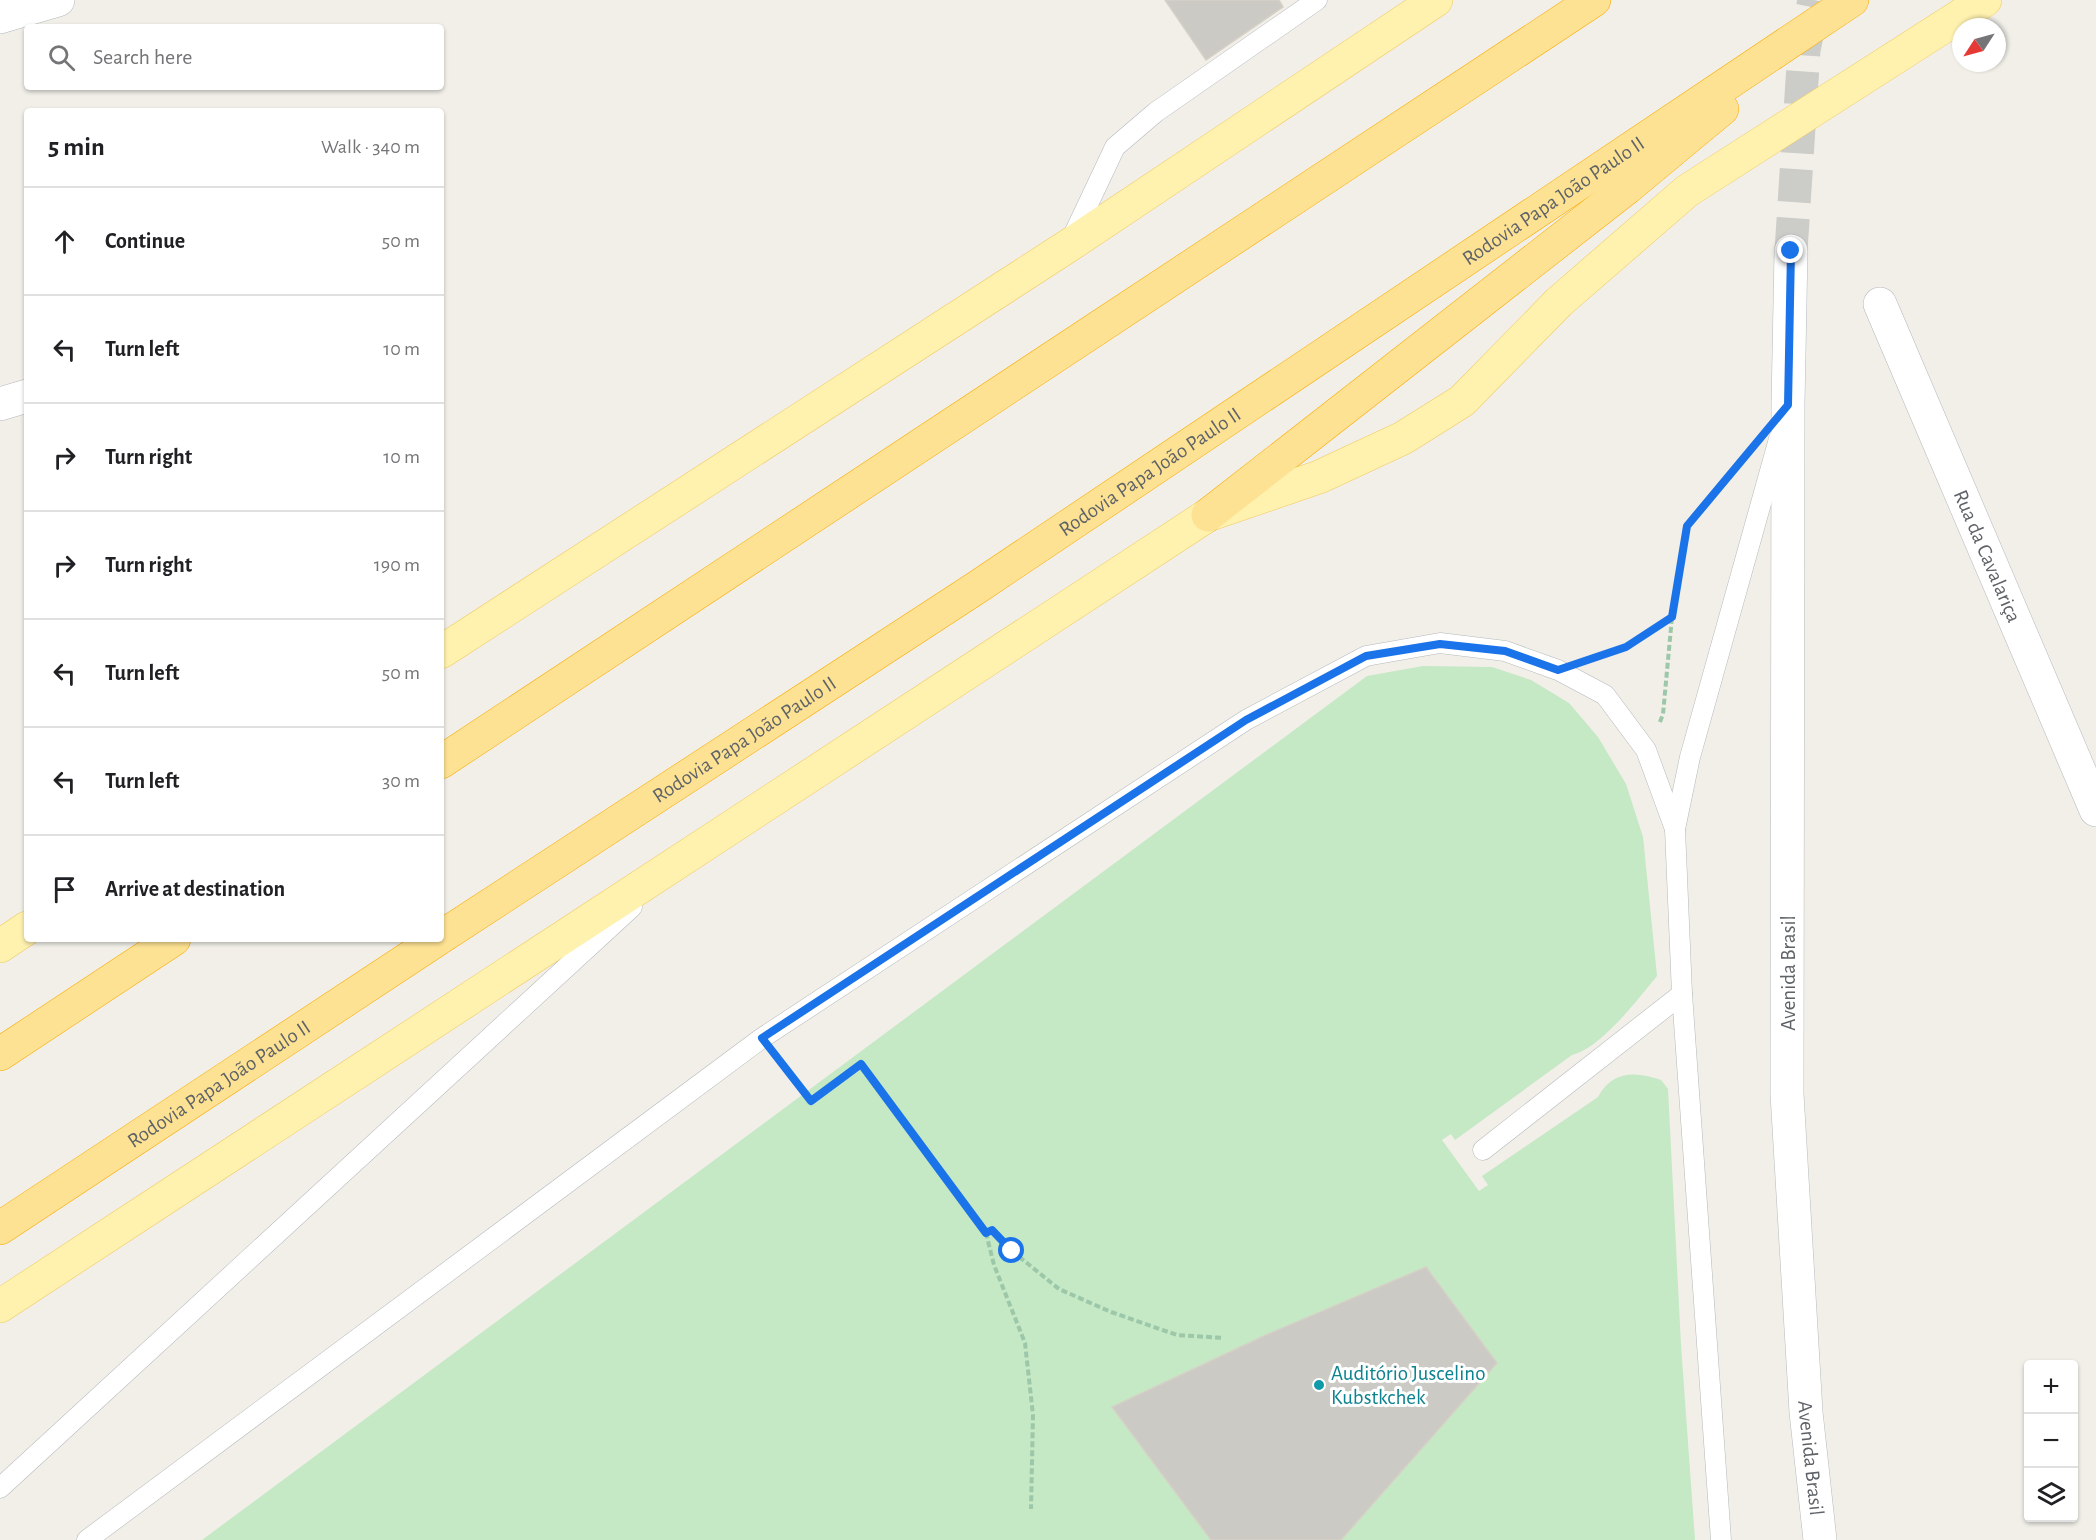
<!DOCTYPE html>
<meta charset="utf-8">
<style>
:root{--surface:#fff;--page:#f6f6f6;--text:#202124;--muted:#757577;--line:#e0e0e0}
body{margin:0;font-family:"Alegreya Sans",sans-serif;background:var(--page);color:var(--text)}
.controls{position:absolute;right:18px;bottom:18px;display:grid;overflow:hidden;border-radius:6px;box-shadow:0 2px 4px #0004}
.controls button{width:54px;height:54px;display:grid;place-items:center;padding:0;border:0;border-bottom:2px solid var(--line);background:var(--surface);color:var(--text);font:30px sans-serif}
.compass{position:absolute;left:1952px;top:18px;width:54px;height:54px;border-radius:50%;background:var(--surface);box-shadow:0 2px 4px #0004;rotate:234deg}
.stop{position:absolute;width:18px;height:18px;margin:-14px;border:4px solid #1a73e8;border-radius:50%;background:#fff}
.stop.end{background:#1a73e8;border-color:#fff;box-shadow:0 2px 6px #0008}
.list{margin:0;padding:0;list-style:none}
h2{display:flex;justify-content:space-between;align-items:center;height:78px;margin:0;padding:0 24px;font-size:26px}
h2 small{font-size:20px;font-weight:400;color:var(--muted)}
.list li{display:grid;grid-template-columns:39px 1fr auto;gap:18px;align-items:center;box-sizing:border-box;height:108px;padding:0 24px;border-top:2px solid var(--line)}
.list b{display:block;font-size:22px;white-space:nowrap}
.list em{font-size:20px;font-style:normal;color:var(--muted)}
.icon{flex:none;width:33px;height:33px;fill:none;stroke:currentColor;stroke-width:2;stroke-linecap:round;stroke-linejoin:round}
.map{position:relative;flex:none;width:2096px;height:1540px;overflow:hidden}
.search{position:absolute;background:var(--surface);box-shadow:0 2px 4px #0004;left:24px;top:24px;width:420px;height:66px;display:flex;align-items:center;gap:15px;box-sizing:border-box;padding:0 21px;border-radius:6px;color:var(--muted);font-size:22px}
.panel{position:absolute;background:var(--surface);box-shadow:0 2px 4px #0004;left:24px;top:108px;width:420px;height:834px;border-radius:6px}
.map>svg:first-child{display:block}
.green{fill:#c5e8c5}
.building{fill:#cccac5;stroke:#d6d1c6;stroke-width:1.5}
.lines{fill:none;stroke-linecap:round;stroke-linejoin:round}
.secondary-tunnel{stroke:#ccccc8;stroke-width:33;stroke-dasharray:33 16;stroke-linecap:butt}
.lane-casing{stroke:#b5b8bc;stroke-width:21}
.street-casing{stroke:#b5b8bc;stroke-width:34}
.secondary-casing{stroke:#b6babf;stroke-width:34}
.primary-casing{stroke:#f2c960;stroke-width:34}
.highway-casing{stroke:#f9ab00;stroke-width:34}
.path{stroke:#9cc7a9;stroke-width:4;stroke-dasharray:6 3;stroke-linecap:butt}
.lane{stroke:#fff;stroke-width:20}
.street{stroke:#fff;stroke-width:33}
.secondary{stroke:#fff;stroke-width:33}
.primary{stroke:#fff2af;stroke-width:33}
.highway{stroke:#fde293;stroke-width:33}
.route{stroke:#1a73e8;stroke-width:8}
.culture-dot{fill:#0f9aa8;stroke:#fff;stroke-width:2}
.labels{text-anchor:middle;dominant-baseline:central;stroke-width:6;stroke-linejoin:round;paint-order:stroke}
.street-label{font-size:21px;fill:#5f6368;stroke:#fff}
.culture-label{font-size:21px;fill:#0d838f;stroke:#fff;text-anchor:start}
</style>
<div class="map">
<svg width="2096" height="1540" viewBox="0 0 2096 1540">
<rect width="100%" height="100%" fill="#f1efe8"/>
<path class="green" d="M1423,666L1492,667L1531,680L1569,703L1598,737L1626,784L1643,837L1657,976C1638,999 1601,1048 1572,1055L1455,1140L1451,1134L1442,1140L1479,1191L1488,1185L1482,1176L1598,1097C1612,1071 1635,1071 1661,1080L1668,1089L1681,1345L1695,1540H202L1367,676Z"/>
<g class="building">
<path d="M1165,0H1279L1283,7L1206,60Z"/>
<path d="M1426,1267L1497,1363L1341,1540H1211L1112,1407L1266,1335Z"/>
</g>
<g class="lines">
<path class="secondary-tunnel" d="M1791,251L1804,50L1814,0"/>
<defs>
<g id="lane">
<path d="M1072,238L1115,147L1156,112L1317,0"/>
<path d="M1483,1150L1682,994"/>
<path d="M0,1488L632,907"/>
<path d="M87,1540L762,1038L1246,720L1366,656L1440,643L1505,651L1558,670L1605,695L1646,750L1675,829"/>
<path d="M1721,1540L1682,994L1675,829L1690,757L1779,439"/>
</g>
<g id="street">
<path d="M0,17L58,0"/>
<path id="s1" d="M1880,304L2096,810"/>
<path d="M0,404L27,396"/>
</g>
<g id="secondary">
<path id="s2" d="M1791,251L1788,404L1787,1094L1806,1412L1820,1540"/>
</g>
<g id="primary">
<path d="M441,652L1068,246L1436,0"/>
<path d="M0,946L27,928"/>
<path d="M0,1306L1208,515L1319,477L1403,438L1462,401L1559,302L1687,191L1985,0"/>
</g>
<g id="highway">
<path d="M1208,515L1628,187L1722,109"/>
<path d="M441,762L1594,0"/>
<path id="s3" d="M441,937L976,588L1852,0"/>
<path d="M0,1054L174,939"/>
<path id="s4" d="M0,1228L438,939"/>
</g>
</defs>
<use href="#lane" class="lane-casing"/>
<use href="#street" class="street-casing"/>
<use href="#secondary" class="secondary-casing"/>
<use href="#primary" class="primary-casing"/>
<use href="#highway" class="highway-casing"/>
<g class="path">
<path d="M1597,657L1626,647L1672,618"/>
<path d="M1660,722L1663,714L1672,617L1687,526L1742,460"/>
<path d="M779,1060L811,1101L861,1064L986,1233L994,1265L1025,1343L1033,1415L1031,1509"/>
<path d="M986,1233L992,1230L1012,1251L1059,1289L1111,1312L1177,1335L1224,1338"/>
</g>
<use href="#lane" class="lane"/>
<use href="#street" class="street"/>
<use href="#secondary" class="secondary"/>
<use href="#primary" class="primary"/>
<use href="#highway" class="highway"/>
</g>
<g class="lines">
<path class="route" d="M1012,1251L992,1230L986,1233L861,1064L811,1101L762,1038L1246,720L1366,656L1440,644L1505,651L1558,670L1626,647L1672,617L1687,526L1788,405L1791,251"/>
</g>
<circle class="culture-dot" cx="1319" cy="1385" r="6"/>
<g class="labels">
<g class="street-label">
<text stroke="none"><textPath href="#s3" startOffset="1334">Rodovia Papa João Paulo II</textPath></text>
<text stroke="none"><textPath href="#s3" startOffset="848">Rodovia Papa João Paulo II</textPath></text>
<text stroke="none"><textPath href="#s1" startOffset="274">Rua da Cavalariça</textPath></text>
<text stroke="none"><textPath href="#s3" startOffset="362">Rodovia Papa João Paulo II</textPath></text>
<text transform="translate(1788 973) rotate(-90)">Avenida Brasil</text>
<text stroke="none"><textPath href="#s4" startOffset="262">Rodovia Papa João Paulo II</textPath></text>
<text stroke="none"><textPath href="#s2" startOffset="1208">Avenida Brasil</textPath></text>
</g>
<g class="culture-label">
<text x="1331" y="1373">Auditório Juscelino<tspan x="1331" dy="24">Kubstkchek</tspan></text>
</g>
</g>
</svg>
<div class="controls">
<button>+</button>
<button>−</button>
<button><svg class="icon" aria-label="layers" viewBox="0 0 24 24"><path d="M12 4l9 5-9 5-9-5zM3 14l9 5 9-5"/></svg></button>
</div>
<svg class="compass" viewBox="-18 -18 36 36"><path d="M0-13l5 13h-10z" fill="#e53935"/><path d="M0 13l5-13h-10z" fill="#757577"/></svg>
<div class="stop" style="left:1012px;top:1251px"></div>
<div class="stop end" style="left:1791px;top:251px"></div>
<div class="search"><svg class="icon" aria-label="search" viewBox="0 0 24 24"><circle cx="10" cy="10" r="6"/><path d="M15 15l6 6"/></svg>Search here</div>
<section class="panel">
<h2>5 min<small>Walk · 340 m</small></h2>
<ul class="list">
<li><svg class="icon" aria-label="ahead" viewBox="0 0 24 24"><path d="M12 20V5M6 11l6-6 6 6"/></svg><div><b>Continue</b></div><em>50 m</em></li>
<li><svg class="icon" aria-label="left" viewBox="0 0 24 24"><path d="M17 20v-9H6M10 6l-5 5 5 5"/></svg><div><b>Turn left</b></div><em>10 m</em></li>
<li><svg class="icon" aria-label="right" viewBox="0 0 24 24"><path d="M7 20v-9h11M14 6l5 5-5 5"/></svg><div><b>Turn right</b></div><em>10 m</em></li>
<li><svg class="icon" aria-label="right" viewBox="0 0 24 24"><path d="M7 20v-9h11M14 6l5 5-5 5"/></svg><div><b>Turn right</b></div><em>190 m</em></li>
<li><svg class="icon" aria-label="left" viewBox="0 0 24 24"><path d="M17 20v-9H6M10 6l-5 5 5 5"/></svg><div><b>Turn left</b></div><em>50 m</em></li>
<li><svg class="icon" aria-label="left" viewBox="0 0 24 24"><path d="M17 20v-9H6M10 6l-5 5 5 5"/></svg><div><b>Turn left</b></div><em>30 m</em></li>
<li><svg class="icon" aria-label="arrive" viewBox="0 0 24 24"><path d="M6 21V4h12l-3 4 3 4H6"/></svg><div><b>Arrive at destination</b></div></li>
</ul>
</section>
</div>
